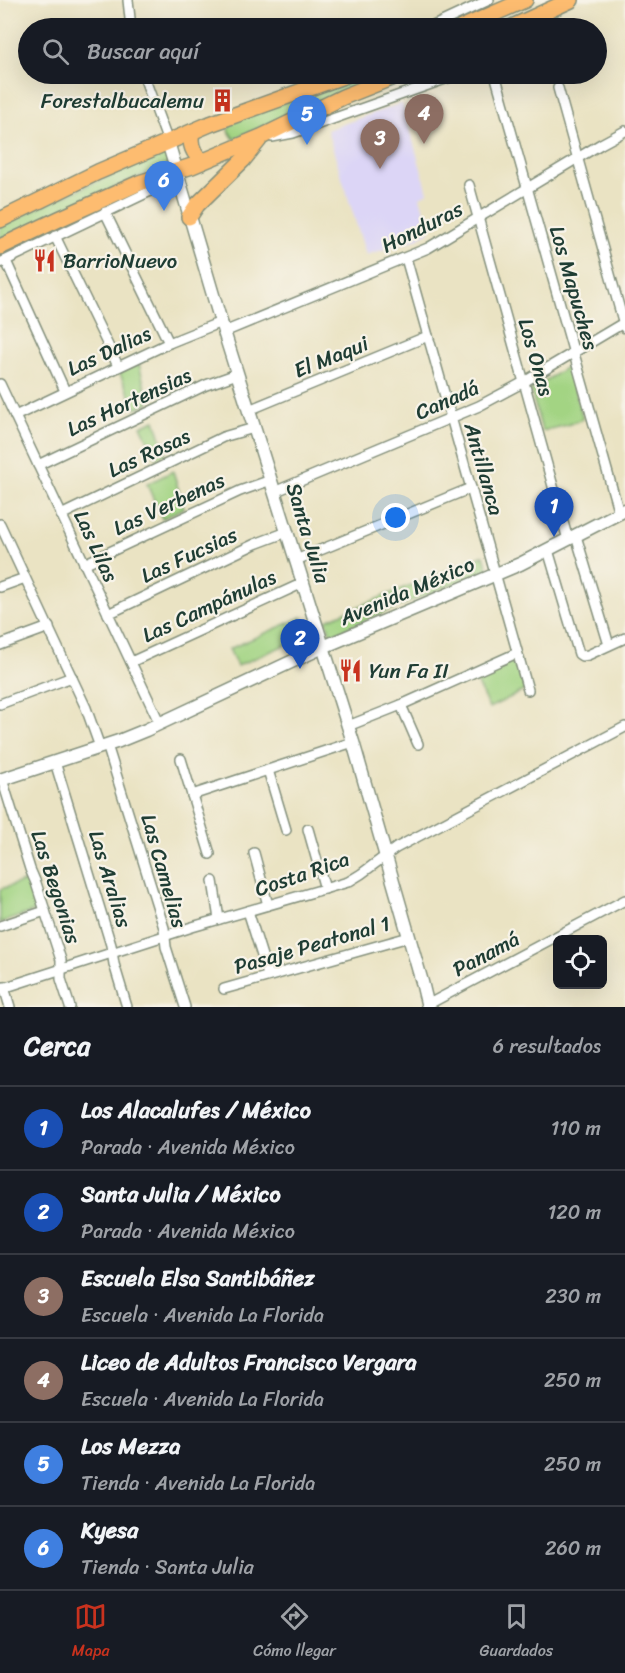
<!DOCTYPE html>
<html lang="es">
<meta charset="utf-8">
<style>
:root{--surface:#171b24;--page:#20242c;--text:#f1f3f6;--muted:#9ea1a6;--line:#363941;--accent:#c8321e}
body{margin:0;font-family:Sriracha,sans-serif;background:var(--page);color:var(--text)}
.controls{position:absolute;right:18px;bottom:18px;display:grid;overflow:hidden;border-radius:9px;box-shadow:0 6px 24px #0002}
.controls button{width:54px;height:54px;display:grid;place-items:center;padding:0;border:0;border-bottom:2px solid var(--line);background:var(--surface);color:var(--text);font:30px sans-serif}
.you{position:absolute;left:396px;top:518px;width:21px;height:21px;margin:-15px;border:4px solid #fff;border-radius:50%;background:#1a73e8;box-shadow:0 0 0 9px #1a73e833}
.badge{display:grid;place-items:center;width:39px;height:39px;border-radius:50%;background:var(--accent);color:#fff;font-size:20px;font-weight:700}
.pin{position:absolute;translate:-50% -50px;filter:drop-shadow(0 2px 3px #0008)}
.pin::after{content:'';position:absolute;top:32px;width:21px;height:18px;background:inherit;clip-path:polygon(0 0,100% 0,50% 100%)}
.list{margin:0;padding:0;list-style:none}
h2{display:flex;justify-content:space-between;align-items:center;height:78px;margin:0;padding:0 24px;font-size:26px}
h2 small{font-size:20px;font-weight:400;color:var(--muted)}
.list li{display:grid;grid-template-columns:39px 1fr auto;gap:18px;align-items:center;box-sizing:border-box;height:84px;padding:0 24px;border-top:2px solid var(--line)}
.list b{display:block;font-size:22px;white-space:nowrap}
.list p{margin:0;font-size:20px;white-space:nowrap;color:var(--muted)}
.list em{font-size:20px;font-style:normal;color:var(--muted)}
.icon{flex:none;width:33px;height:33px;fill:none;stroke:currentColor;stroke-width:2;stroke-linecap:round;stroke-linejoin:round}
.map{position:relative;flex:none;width:625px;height:1007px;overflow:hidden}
.search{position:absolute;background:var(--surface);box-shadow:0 6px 24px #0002;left:18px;right:18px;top:18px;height:66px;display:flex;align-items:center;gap:15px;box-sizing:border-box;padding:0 21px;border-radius:33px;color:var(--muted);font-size:22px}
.sheet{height:582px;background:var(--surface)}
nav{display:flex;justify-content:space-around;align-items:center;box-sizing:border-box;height:84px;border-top:2px solid var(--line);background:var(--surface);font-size:16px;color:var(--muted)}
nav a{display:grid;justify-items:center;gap:3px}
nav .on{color:var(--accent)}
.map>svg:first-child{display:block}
.built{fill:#dcd5f6}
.green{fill:#a3d483;stroke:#61885c;stroke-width:1.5}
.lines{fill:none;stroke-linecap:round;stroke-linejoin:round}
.minor-casing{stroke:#84907c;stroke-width:12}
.tertiary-casing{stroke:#84907c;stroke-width:15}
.primary-casing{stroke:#84907c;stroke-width:18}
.minor{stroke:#fff;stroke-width:9}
.tertiary{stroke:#fff;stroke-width:12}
.primary{stroke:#fdbc6f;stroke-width:15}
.labels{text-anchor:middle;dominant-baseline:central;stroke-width:4.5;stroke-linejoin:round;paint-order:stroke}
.poi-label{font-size:21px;fill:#1f3d34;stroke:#f7f3e8;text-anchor:start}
.street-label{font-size:21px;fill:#1f3d34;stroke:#f7f3e8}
</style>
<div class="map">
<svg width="625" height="1007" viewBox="0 0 625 1007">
<rect width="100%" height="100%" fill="#f7f3e8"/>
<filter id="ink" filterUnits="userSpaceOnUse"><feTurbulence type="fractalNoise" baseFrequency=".0167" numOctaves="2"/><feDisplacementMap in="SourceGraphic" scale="12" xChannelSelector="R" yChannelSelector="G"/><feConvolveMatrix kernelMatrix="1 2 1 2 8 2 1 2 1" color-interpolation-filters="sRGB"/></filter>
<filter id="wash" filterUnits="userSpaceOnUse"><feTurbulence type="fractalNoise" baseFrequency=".008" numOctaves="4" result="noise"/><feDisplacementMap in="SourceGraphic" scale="24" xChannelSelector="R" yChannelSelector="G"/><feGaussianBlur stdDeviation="1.35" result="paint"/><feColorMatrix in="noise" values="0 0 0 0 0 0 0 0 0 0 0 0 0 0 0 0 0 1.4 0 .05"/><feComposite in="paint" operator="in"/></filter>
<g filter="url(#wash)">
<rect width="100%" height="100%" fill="#eae3c3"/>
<path class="built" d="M402,103L428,193L420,197L430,232L414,240L366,255L327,130Z"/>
<g class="green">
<path d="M360,74H382L234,139L228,130L231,122Z"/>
<path d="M165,151L170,163L89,199L0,241V227L35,209Z"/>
<path d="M139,364L149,403L136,409L119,372Z"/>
<path d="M568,366L583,419L567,425L542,431L531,390Z"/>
<path d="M155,420L166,454L156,458L141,426Z"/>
<path d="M173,471L184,508L162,519L147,484Z"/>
<path d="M484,555L488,569L331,635L326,620Z"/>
<path d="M302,617L310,634L237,666L229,649Z"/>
<path d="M515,659L525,690L489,708L474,677Z"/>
<path d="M30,880L41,909L0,923V889Z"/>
</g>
</g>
<g filter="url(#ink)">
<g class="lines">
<defs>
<g id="minor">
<path d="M128,0L131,28"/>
<path d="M429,28L489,0"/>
<path d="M560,28L564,27"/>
<path d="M143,74L168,142"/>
<path d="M495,74L619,513"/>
<path d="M558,88L625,328"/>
<path d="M272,137L293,133L459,74"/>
<path d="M469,185L568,540"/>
<path d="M105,212L169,343"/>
<path d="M55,236L118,366"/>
<path d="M406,258L528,690"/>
<path d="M6,261L65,391"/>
<path d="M0,263L161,186L170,180L176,173"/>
<path d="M224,332L428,248L601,144L625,131"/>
<path d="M0,384L160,724"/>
<path d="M249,410L428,336"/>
<path d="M15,416L169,343L221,322"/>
<path d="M38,465L206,385L237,374"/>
<path d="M274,492L479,406L524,382L625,322"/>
<path d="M61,515L223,437L254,428"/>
<path d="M0,524L86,708L100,747"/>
<path d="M576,536L609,645"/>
<path d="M548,550L579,654L582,656L588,655L625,638"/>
<path d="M296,560L471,488"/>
<path d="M84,564L240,491L271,480"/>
<path d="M0,587L25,578"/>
<path d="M108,614L255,544L287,532"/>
<path d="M0,645L49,627"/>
<path d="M131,662L303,583"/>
<path d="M0,704L72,677"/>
<path d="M401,705L418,744"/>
<path d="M348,726L401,705L517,653"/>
<path d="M107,745L164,928L166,947L185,1007"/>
<path d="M181,759L210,854"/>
<path d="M55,762L111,945L114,964L127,1007"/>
<path d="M268,770L286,830"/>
<path d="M2,779L30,869L36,883L61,960V979L70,1007"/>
<path d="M192,795L353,742"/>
<path d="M308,829L325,889"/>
<path d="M254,853L268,905"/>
<path d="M213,881L219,919"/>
<path d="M248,911L268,975"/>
<path d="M0,926L45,911"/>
<path d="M4,987L10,1007"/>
<path d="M0,989L192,927L348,882L361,874L396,848L625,727"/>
<path d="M224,989L409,937"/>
<path d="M427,1005L625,900"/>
</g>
<g id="tertiary">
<path d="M168,142L221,322L353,742L422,982L428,1007"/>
<path d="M0,780L119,741L146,730L323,647L520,564L625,510"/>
</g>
<g id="primary">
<path d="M461,28L525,0"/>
<path d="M510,28L571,0"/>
<path d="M192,132C189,144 193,154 203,161"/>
<path d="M189,217L197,205L243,160L259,140"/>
<path d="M0,220L98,172L210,124L349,74"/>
<path d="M0,247L59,219L139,183L192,166L261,137L343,97L401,74"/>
</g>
</defs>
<use href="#minor" class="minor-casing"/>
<use href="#tertiary" class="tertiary-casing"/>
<use href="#primary" class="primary-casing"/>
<use href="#minor" class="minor"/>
<use href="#tertiary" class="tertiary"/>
<use href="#primary" class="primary"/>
</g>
</g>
<defs>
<symbol id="building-bare" viewBox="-9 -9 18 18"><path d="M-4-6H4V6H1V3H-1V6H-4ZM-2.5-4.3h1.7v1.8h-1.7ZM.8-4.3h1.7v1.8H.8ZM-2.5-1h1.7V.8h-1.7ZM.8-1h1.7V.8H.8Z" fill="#c8321e" stroke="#f7f3e8" stroke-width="2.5" paint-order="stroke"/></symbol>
<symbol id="restaurant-bare" viewBox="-9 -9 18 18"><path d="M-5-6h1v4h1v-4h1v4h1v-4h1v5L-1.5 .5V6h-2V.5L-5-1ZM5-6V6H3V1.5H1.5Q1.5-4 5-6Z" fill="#c8321e" stroke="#f7f3e8" stroke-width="2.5" paint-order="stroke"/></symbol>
</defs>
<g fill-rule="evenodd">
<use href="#building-bare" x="206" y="84" width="33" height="33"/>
<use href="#restaurant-bare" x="28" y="244" width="33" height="33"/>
<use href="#restaurant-bare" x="334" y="654" width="33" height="33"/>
</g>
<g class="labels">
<g class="poi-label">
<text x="204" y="101" text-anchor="end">Forestalbucalemu</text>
<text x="63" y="261">BarrioNuevo</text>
<text x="369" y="671">Yun Fa II</text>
</g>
<g class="street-label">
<text transform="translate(422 227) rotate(-27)">Honduras</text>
<text transform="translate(574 288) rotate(74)">Los Mapuches</text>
<text transform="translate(109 351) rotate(-25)">Las Dalias</text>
<text transform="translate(331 357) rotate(-22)">El Maqui</text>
<text transform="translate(536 357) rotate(74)">Los Onas</text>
<text transform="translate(447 400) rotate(-24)">Canadá</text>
<text transform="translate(129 402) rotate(-25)">Las Hortensias</text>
<text transform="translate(149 453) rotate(-25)">Las Rosas</text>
<text transform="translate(484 469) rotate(74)">Antillanca</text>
<text transform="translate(169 504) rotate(-25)">Las Verbenas</text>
<text transform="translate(308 533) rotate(73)">Santa Julia</text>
<text transform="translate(96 546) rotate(65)">Las Lilas</text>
<text transform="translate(189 555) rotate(-25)">Las Fucsias</text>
<text transform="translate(407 591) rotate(-23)">Avenida México</text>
<text transform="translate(209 606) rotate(-25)">Las Campánulas</text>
<text transform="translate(164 871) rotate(74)">Las Camelias</text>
<text transform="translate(302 874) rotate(-19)">Costa Rica</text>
<text transform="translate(110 879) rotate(73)">Las Aralias</text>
<text transform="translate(56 887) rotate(72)">Las Begonias</text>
<text transform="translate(312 945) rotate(-16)">Pasaje Peatonal 1</text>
<text transform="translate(486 954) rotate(-28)">Panamá</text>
</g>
</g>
</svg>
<div class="controls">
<button><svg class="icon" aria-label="locate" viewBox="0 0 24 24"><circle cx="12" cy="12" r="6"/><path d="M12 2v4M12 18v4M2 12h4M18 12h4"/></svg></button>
</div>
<div class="you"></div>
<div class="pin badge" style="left:554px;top:537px;background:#1a4fb4">1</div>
<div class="pin badge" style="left:300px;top:669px;background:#1a4fb4">2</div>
<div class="pin badge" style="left:380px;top:169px;background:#8d6e63">3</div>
<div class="pin badge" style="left:424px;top:144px;background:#8d6e63">4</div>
<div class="pin badge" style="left:307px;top:145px;background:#3f7fe0">5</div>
<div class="pin badge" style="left:164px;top:211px;background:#3f7fe0">6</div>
<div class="search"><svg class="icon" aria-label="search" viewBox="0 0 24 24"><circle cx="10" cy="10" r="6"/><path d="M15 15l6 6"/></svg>Buscar aquí</div>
</div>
<section class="sheet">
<h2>Cerca<small>6 resultados</small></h2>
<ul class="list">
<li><span class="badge" style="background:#1a4fb4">1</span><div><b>Los Alacalufes / México</b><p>Parada · Avenida México</p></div><em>110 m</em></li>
<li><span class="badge" style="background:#1a4fb4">2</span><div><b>Santa Julia / México</b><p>Parada · Avenida México</p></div><em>120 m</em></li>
<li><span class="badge" style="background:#8d6e63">3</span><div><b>Escuela Elsa Santibáñez</b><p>Escuela · Avenida La Florida</p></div><em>230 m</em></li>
<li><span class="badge" style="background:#8d6e63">4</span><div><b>Liceo de Adultos Francisco Vergara</b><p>Escuela · Avenida La Florida</p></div><em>250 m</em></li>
<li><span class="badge" style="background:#3f7fe0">5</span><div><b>Los Mezza</b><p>Tienda · Avenida La Florida</p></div><em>250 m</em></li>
<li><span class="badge" style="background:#3f7fe0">6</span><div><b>Kyesa</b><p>Tienda · Santa Julia</p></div><em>260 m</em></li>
</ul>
</section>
<nav>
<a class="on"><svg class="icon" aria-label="map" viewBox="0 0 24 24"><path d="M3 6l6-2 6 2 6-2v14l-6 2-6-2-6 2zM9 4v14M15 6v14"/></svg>Mapa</a>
<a><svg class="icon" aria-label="directions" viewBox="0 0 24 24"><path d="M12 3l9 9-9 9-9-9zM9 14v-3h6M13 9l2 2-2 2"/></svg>Cómo llegar</a>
<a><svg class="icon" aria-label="saved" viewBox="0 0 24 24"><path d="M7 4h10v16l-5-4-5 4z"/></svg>Guardados</a>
</nav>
